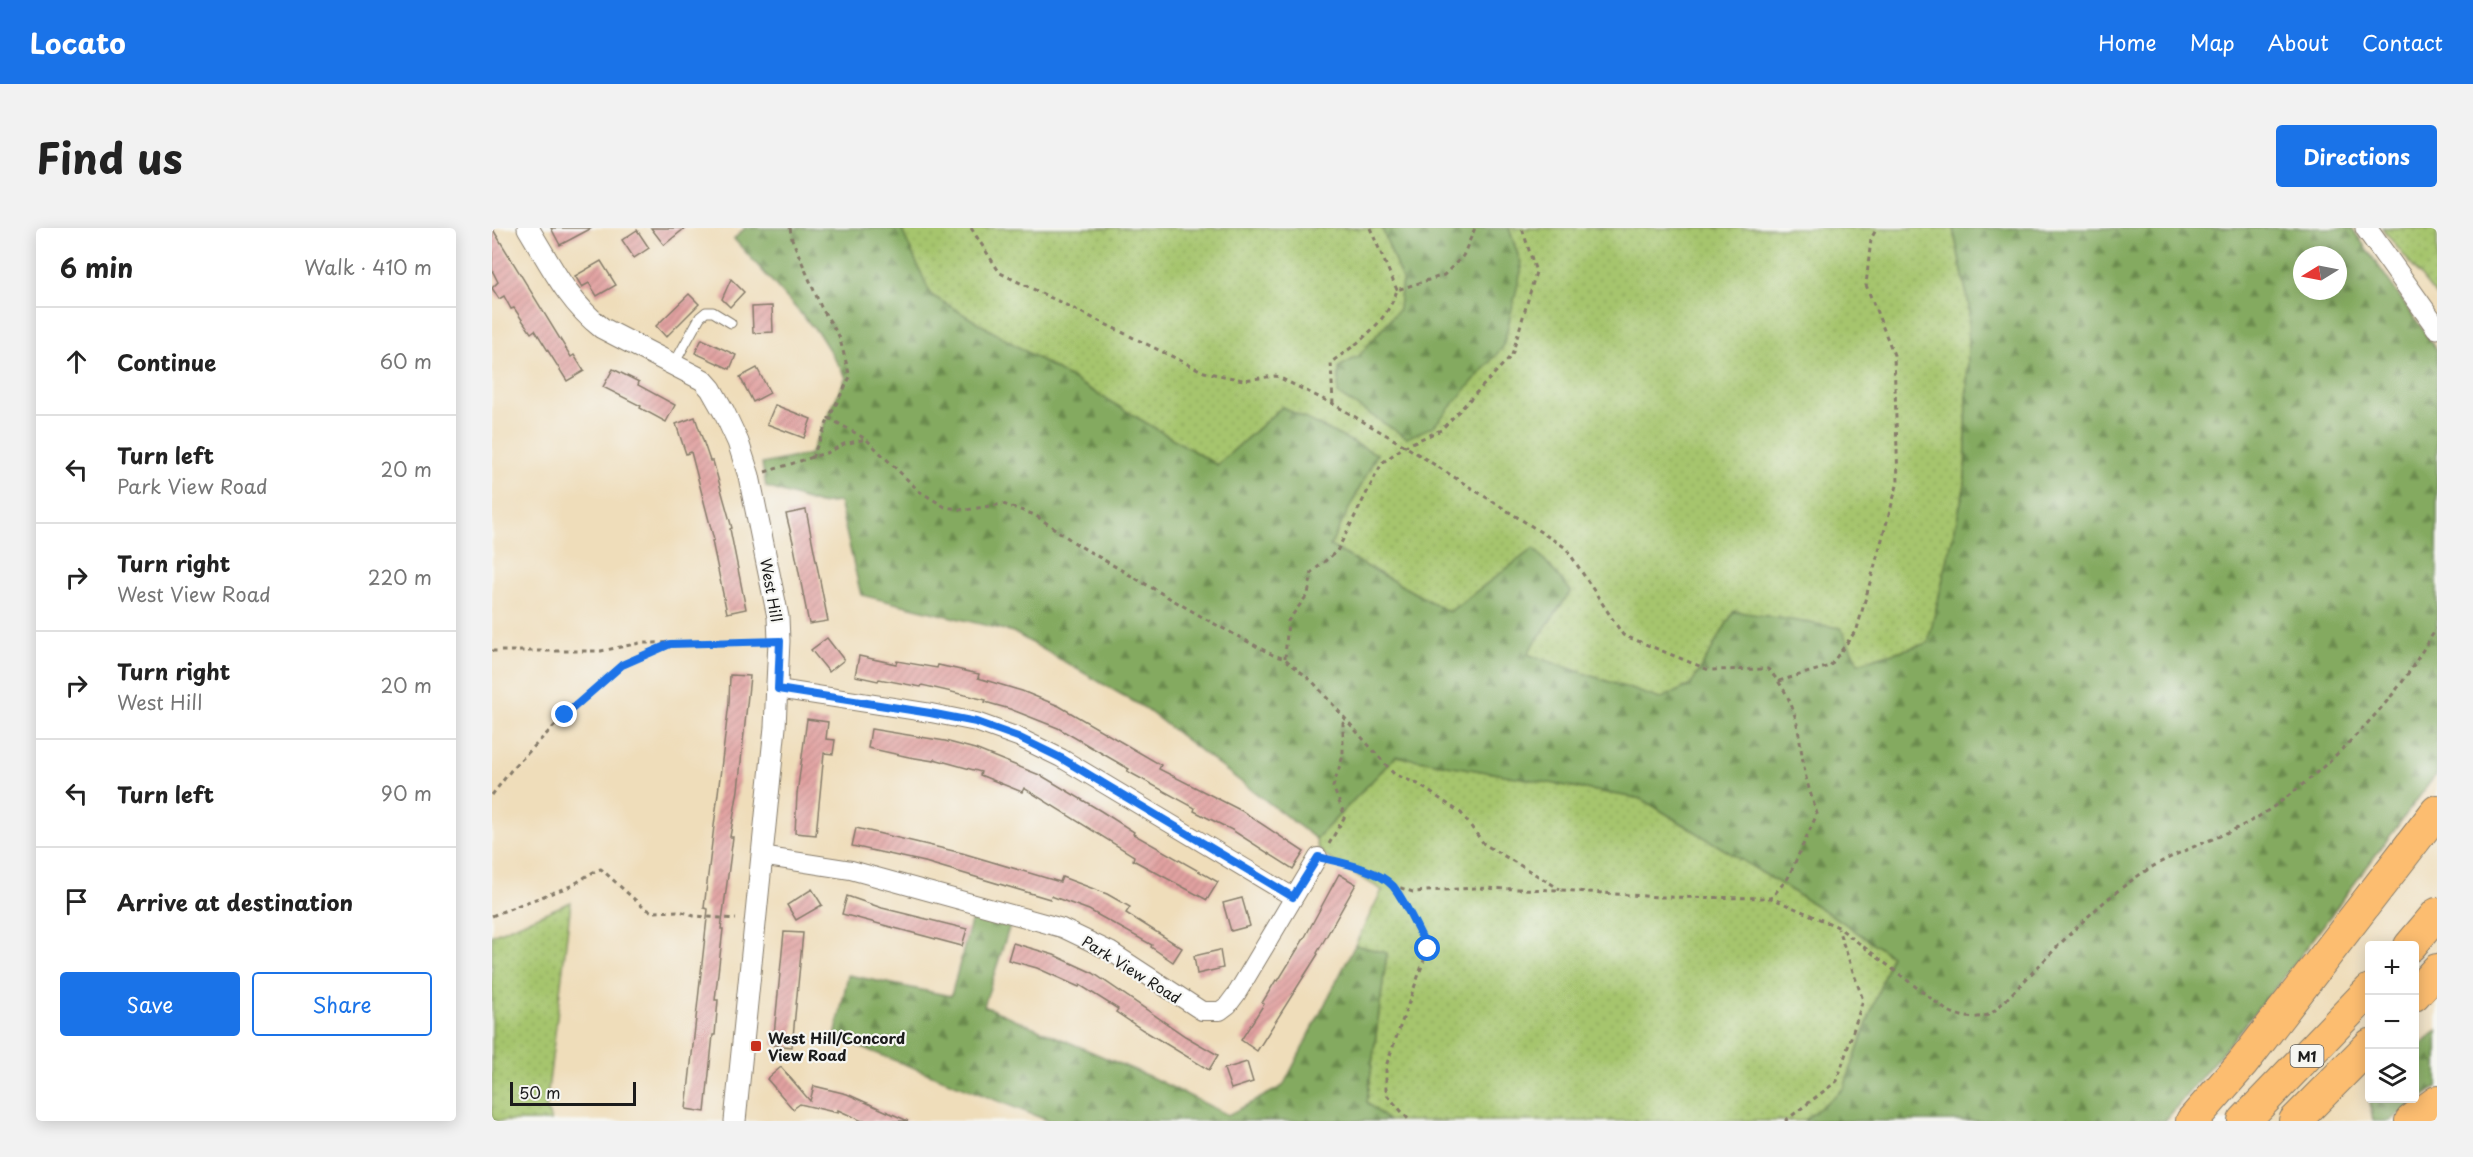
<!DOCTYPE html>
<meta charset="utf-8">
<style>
:root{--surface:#fff;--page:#f2f2f2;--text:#222;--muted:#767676;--line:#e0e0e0;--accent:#1a73e8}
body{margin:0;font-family:"Playpen Sans",sans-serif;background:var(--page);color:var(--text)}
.controls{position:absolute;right:18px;bottom:18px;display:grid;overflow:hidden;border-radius:6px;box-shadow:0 3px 15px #0003}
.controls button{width:54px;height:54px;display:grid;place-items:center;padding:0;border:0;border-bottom:2px solid var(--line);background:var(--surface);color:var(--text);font:30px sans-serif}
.compass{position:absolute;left:1801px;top:18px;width:54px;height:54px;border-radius:50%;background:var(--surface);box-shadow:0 3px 15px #0003;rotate:260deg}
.scale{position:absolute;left:18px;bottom:15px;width:126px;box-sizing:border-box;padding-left:6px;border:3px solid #1c1c1c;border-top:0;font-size:16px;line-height:21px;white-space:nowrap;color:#1c1c1c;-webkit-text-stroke:4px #f6f6f2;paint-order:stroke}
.stop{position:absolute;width:18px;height:18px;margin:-14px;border:4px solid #1a73e8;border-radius:50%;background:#fff}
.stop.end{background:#1a73e8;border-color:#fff;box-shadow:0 2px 6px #0008}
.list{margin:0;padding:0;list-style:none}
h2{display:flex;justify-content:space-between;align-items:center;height:78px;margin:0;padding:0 24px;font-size:26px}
h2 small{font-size:20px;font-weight:400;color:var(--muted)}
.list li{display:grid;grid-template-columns:39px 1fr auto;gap:18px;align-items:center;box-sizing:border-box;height:108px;padding:0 24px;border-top:2px solid var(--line)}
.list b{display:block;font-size:22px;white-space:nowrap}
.list p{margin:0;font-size:20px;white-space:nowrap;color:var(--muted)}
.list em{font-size:20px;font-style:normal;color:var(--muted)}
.actions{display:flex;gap:12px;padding:18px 24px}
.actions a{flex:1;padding:14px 0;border:2px solid var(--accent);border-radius:6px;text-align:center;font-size:21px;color:var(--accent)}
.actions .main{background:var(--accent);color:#fff}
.icon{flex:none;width:33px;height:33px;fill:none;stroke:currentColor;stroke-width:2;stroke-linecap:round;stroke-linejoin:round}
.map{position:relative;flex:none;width:1945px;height:893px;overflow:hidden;border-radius:6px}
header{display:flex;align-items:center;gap:36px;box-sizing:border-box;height:84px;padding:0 30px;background:var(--accent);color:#fff}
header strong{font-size:28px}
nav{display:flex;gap:33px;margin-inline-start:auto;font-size:21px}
.intro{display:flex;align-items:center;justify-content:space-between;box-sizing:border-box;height:144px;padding:0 36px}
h1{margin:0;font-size:42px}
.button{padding:15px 27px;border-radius:6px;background:var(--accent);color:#fff;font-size:21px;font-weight:700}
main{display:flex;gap:36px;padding:0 36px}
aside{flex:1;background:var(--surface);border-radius:6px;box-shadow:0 3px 15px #0003}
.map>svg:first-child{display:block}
.grass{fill:url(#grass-dots);stroke:#617044;stroke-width:1.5}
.forest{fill:url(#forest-firs);stroke:#50633e;stroke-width:1.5;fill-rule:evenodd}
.building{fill:url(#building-hatch)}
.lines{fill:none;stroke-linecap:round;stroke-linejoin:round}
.service-casing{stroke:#867c6b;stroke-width:11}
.minor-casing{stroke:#867c6b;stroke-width:20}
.tertiary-casing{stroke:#867c6b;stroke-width:23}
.motorway-casing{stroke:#867c6b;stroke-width:34}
.path{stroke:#867c6b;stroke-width:3;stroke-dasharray:4.5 4.5;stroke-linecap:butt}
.service{stroke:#fff;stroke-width:9}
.minor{stroke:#fff;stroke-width:18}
.tertiary{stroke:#fff;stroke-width:21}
.motorway{stroke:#fcbd6f;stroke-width:32}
.route{stroke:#1a73e8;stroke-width:8}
.poi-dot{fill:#c8321e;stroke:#f6f6f2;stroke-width:2}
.labels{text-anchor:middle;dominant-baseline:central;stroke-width:4.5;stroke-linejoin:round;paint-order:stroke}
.shield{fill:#f6f6f2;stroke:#5d5d5c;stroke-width:1.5}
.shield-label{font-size:14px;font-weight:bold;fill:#1c1c1c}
.street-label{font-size:15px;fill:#1c1c1c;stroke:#f6f6f2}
.poi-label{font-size:15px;font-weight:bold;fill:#1c1c1c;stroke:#f6f6f2;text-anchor:start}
</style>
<header>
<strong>Locato</strong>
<nav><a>Home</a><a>Map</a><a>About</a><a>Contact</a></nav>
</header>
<div class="intro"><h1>Find us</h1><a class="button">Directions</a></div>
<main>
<aside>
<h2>6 min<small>Walk · 410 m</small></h2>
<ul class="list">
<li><svg class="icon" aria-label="ahead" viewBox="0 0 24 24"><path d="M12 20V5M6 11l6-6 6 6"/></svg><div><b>Continue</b></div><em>60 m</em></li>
<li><svg class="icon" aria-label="left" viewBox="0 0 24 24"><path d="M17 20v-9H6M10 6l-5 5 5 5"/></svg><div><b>Turn left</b><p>Park View Road</p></div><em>20 m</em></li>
<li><svg class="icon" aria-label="right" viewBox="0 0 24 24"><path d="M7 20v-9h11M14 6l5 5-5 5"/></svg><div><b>Turn right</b><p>West View Road</p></div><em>220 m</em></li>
<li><svg class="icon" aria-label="right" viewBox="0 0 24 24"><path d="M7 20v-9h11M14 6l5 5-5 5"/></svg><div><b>Turn right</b><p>West Hill</p></div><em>20 m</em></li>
<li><svg class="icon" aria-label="left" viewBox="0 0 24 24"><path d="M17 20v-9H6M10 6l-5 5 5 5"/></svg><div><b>Turn left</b></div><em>90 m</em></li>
<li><svg class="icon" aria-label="arrive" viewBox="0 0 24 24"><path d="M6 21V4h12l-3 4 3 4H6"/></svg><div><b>Arrive at destination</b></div></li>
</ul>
<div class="actions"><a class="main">Save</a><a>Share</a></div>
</aside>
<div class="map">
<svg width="1945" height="893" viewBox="0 0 1945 893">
<defs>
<pattern id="grass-dots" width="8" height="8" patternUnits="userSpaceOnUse" patternTransform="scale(1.5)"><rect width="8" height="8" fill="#a6c56d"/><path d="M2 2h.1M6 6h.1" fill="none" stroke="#8ea95e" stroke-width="1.8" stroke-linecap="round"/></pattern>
<pattern id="forest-firs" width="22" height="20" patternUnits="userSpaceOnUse" patternTransform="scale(1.5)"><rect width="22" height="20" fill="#84aa60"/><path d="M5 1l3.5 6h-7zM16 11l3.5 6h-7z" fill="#6b8a4e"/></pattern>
<pattern id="building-hatch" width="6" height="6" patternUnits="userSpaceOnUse" patternTransform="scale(1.5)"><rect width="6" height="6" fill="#e1a1a0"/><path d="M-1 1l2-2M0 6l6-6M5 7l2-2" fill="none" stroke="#c08a89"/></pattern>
</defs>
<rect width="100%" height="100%" fill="#f6f6f2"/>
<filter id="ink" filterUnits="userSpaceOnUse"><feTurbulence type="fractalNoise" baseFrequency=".0167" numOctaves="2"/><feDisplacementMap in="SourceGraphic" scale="12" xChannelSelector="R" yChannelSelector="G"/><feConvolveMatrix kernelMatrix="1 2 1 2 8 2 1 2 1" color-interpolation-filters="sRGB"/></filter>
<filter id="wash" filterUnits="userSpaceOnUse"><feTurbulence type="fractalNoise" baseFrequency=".008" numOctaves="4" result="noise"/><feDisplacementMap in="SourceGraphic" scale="24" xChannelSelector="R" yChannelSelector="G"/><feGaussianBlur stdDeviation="1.35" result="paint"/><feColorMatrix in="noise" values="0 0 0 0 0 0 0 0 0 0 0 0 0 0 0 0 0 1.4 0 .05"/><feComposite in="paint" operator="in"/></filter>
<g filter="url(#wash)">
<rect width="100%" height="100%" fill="#efddba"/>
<g class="grass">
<path d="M408,0H890L910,52L907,81L867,128L847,139L1030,39L1017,0H1461L1477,77L1473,257L1436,415L1366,435L1242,383L1199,457L1168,471L1034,426L1078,363L1042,320L957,384L838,318L885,226L790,179L725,237L439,67Z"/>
<path d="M1890,0H1945V69Z"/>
<path d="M904,528L1150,571L1349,693L1399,728L1352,860L1312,893H896L875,874L895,725L863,717L890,662L836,630L826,620L824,611Z"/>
<path d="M79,674L54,879L59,893H0V707Z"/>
</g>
<g class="forest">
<path d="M253,0H409L439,67L725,237L790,179L885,226L838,318L957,384L1042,320L1079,363L1035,426L1168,471L1199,457L1242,383L1349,400L1366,435L1436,415L1473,257L1477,77L1461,0H1860L1945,122V545L1798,742L1673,893H1312L1352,860L1399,728L1349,693L1150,571L904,528L824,611L651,479L521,404L369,367L347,274L327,276L274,259L270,236L318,226L354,149L327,106L242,11ZM1810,27H1846V63H1810Z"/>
<path d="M890,0H1017L1030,39L1011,119L942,198L915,210L846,166L847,139L867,128L907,81L910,52Z"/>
<path d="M481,686L518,697L492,778L661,850L736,887L791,858L863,717L895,725L875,874L896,893H557L343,809L356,747L459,768Z"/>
<path d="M1945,802V859L1898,893H1881L1877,869V868L1878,870H1922L1923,824Z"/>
</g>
<g id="blocks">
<g class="building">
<path d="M0,0L79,129L82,127L92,143L75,153L43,102L39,105L22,80L19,81L12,68L7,71L0,60L6,54L0,42Z"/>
<path d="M59,0H100L68,17Z"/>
<path d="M159,0H193L172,17Z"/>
<path d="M145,2L157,20L142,30L130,12Z"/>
<path d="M109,33L124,57L105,68L97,55L90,59L83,48Z"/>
<path d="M239,51L252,64L238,79L230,71Z"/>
<path d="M197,66L207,76L174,109L164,98Z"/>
<path d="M280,78L281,104L261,105L260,79Z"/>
<path d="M210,111L244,127L238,141L203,125Z"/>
<path d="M265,140L278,165L261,174L248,149Z"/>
<path d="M121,141L147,154L146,157L183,177L174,194L148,180L149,178L111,159Z"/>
<path d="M283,177L319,191L312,210L275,196Z"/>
<path d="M203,189L218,233H221L240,300L238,301L254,381L235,385L220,313L222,312L199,224L194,226L184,196Z"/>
<path d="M314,282L336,393L317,396L301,314L294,286Z"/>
<path d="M335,410L352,432L337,444L319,422Z"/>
<path d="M367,428L404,436L405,433L445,440L446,437L487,446L486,450L530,463L567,478L669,537L667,541L750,583L812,624L801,641L740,602L702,583L703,580L635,543L637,541L566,500L518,481L493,474L494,472L430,457L429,459L387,451L386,453L363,448Z"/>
<path d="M238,447L258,448L246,562L238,609H241L229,701H231L223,772H226L223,807H221L213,884L194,881L216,681L212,680L237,475Z"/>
<path d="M315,491L336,494L334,511L343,512L341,526L332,525L324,607L303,605L305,566Z"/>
<path d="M379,501L453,513L483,521L550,548L609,583L642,604L641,606L726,654L715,672L641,632L642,628L532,560L530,564L488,547L489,544L442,531V533L417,529L376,520Z"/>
<path d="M364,600L470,625L568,654L570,649L615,666L638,679L634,685L690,720L681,734L659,719L660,717L597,682L559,668L558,671L433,634L360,618Z"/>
<path d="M847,646L864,656L825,725L826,726L765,823L749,812L772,776L770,775L784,752L786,753L813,709Z"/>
<path d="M320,661L330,677L304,692L295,677Z"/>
<path d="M355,668L390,680L475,701L470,718L350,686Z"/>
<path d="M750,670L758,698L739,703L731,675Z"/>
<path d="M292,704L311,705L300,819L281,817Z"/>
<path d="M521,715L562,727L601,745L693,808L726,827L717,842L651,802L624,784L626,781L588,757L587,759L545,740L516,732Z"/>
<path d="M728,722L731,740L705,746L702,728Z"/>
<path d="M755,834L761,854L739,861L732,841Z"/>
<path d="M289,839L318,873L322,858L355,866L416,893H370L346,882V885L308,876L301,881L275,851Z"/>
</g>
</g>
</g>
<g filter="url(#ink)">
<use href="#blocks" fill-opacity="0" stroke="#867c6b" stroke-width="1.5"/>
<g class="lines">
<defs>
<path id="service" d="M182,136L208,89L214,84H221L239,95"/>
<g id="minor">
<path d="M286,461L439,485L484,494L526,509L569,530L801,669"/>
<path d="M269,628L359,642L570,700L618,723L710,783H728L736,777L745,765L826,629"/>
</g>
<g id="tertiary">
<path d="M36,0C58,36 76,74 110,100L211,152L219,161L232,184L246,214L257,248L286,389L287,413L283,499L243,893"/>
<path d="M1874,0L1945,100"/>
</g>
<g id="motorway">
<path d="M1918,718L1945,686"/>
<path d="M1922,767L1945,742"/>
<path d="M1700,893L1750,836L1945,583"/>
<path d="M1752,893L1878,762"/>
<path d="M1803,893L1878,817"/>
<path d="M1919,893L1945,874"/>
</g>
</defs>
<use href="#service" class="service-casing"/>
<use href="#minor" class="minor-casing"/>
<use href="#tertiary" class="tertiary-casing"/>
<use href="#motorway" class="motorway-casing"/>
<g class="path">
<path d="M298,0L300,11L329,79L347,108L358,149L337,190L372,210"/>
<path d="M479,0L508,45L712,144L751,152L784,148L841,176L913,218L1074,320L1131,407L1217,442L1276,441C1308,476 1305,502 1313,545C1316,559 1321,573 1325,586L1296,650L1279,670"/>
<path d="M878,0L905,62"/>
<path d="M841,176L839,134C866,116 895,94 905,62L952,47L971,28L983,0"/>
<path d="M320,230L337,190"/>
<path d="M273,244L337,224L352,216L374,211L427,263L453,279L473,282L511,276L543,287L586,317L719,394L781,427L793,431L821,454L902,546L926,556L969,585L992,616L1068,661"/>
<path d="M0,423H109L148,415L268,414"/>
<path d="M793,430L796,393L816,366L820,344L845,323L890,235L913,218L949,202L1020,127L1044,44L1030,0"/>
<path d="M1287,453L1338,438L1365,401L1406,254L1402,127L1374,57L1379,11L1385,0"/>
<path d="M0,567L20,541L73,487L130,437L176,416"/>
<path d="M837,616L853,588L841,559L851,528V490"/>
<path d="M842,633L857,636L880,645L900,657L921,664L982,660L1069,662L1166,669L1279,670L1346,699L1454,782C1471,790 1481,792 1499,786C1550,738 1595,680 1655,642C1690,620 1731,610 1766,589C1811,561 1866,509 1900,467C1917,447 1930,422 1945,400"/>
<path d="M901,659L936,721L894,838V866L918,893"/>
<path d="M0,688C25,677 50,669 76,659C88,654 96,645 109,641L152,680L161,684L188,683L202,688L244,691"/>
<path d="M1293,893L1345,853L1371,772L1346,701"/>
</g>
<use href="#service" class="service"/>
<use href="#minor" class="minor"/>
<use href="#tertiary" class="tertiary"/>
<use href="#motorway" class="motorway"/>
</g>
</g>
<g class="lines" filter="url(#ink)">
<path class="route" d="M73,487L130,437L178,416L288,413L286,461L438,485L484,494L526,509L569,530L801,669L826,629C847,634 886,641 901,658C915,676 925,701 936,721"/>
</g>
<rect class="poi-dot" x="258" y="812" width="12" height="12" rx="3"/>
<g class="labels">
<rect class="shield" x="1798.5" y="817" width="33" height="22" rx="4.5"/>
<g class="shield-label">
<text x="1815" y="828">M1</text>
</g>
<g class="street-label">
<text transform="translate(280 362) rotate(80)">West Hill</text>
<text transform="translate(640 741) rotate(32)">Park View Road</text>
</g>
<g class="poi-label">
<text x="276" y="809">West Hill/Concord<tspan x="276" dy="17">View Road</tspan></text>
</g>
</g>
</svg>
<div class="controls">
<button>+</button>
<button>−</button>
<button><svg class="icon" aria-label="layers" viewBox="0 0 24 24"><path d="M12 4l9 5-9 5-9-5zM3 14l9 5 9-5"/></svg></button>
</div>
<svg class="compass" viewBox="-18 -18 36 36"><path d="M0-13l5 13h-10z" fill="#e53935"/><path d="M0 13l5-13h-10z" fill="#767676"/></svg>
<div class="scale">50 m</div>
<div class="stop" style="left:936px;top:721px"></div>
<div class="stop end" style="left:73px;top:487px"></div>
</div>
</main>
